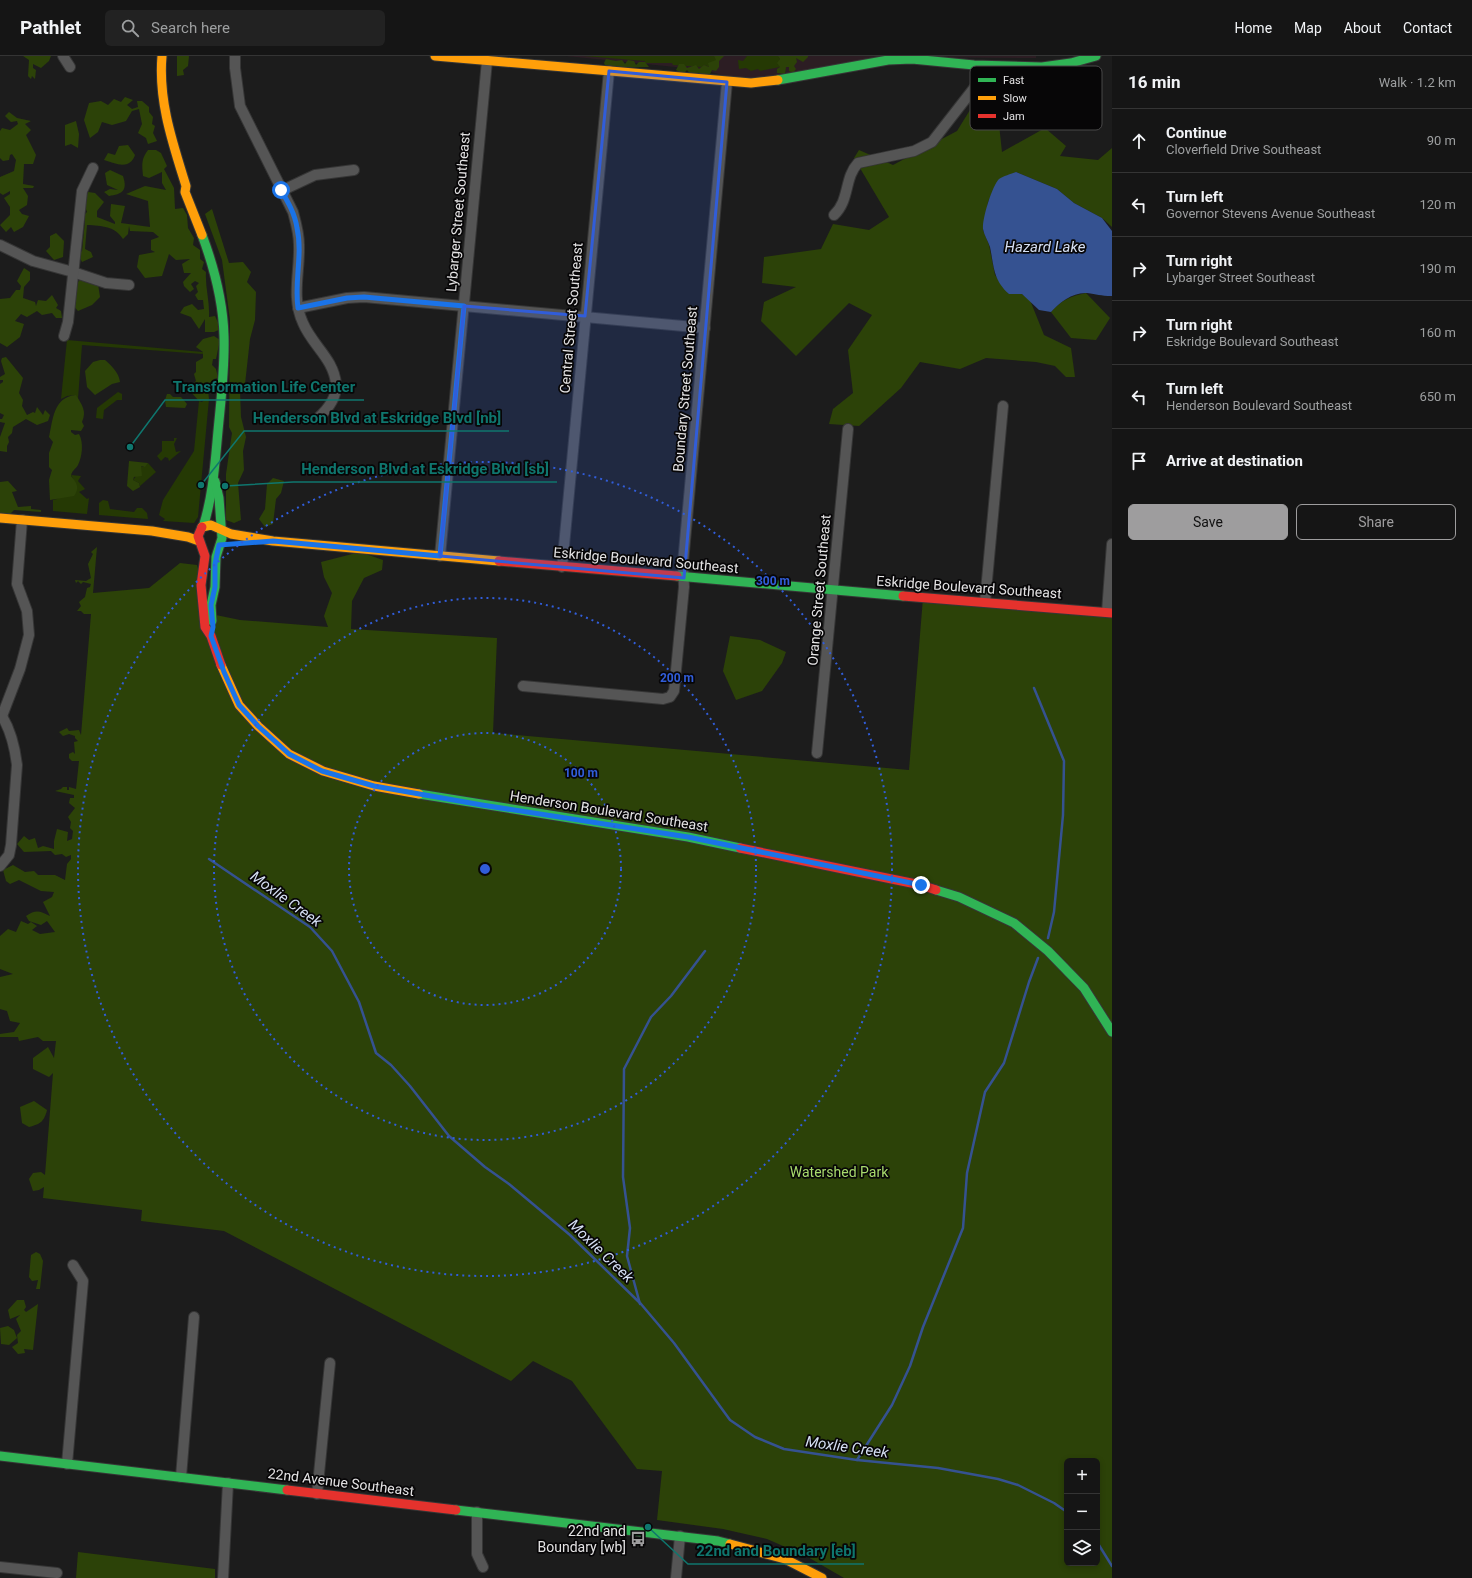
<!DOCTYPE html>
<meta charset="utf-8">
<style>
:root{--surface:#151515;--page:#222;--text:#f1f3f6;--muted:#9d9fa0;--line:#343434;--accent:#9e9d9e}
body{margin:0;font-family:Roboto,sans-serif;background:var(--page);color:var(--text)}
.controls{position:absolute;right:12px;bottom:12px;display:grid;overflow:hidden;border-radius:6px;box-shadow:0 2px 6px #0003}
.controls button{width:36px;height:36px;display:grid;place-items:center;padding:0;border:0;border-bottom:1px solid var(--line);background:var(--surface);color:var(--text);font:20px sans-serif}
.stop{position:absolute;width:12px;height:12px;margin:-9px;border:3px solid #1a73e8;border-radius:50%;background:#fff}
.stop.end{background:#1a73e8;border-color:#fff;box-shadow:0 1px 4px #0008}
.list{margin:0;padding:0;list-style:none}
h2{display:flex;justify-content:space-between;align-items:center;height:52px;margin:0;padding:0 16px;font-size:17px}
h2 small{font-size:13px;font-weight:400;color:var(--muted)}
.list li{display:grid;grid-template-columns:26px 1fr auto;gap:12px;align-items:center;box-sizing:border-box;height:64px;padding:0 16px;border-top:1px solid var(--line)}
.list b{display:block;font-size:15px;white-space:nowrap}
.list p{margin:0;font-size:13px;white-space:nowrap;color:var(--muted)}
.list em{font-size:13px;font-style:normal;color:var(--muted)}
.actions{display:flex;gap:8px;padding:12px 16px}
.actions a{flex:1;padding:9px 0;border:1px solid var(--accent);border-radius:6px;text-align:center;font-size:14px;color:var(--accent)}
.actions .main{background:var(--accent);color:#111}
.icon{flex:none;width:22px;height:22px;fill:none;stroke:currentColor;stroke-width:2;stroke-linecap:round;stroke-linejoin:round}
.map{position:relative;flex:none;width:1112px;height:1522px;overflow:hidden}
header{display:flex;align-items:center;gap:24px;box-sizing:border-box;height:56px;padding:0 20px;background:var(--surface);border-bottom:1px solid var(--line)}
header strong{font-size:19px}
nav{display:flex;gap:22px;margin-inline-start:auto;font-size:14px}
.search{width:280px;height:36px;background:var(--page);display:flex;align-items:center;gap:10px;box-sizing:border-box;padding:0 14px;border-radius:6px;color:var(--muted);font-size:15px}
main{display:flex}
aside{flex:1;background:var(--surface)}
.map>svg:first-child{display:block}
.education{fill:#2c1d23}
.green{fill:#253904}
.forest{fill:#2c4208;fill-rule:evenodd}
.water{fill:#355291}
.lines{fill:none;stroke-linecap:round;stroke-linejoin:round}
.stream{stroke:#355291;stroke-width:2.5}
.street-casing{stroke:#363636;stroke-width:12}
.fast-casing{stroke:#363636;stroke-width:11}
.slow-casing{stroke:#363636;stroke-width:11}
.jam-casing{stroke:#363636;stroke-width:11}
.street{stroke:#555;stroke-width:10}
.fast{stroke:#30b455;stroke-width:9}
.slow{stroke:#ff9f0a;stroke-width:9}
.jam{stroke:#e5322d;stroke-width:9}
.route{stroke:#1a73e8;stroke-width:5}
.marked{fill:#315dd9;fill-opacity:0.2;stroke:#315dd9;stroke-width:3;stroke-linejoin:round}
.ring{fill:none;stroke:#315dd9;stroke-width:2;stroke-dasharray:2 4}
.labels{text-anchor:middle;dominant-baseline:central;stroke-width:3.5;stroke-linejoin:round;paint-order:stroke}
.street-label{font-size:14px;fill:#e4e3e4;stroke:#070607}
.park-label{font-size:14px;fill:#a8da6d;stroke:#070607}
.poi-label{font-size:14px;fill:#e4e3e4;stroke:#070607;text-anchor:end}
.water-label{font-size:15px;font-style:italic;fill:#d5dff3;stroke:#070607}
.key{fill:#070607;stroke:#494849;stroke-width:1}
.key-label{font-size:11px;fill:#e4e3e4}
.centre{fill:#315dd9;stroke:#070607;stroke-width:2}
.ring-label{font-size:12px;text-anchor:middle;font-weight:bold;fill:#315dd9;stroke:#070607;stroke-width:3.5;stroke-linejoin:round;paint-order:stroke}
.leader{fill:none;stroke:#0f766e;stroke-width:1.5}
.callout-dot{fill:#0f766e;stroke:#070607;stroke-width:1.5}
.callout-label{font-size:15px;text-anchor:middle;font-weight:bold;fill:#0f766e;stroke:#070607;stroke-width:3.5;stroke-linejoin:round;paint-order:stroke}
</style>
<header>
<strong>Pathlet</strong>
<div class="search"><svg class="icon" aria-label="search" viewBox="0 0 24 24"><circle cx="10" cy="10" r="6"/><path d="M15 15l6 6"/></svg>Search here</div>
<nav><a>Home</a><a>Map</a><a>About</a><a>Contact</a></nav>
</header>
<main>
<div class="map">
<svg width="1112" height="1522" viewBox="0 0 1112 1522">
<rect width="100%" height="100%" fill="#1c1c1c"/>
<path class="education" d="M566,0H1036V2H1019L899,1L748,27L705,14Z"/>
<g class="green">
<path d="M584,0H714L717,5L710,11L704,9L702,11L673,9L672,7H645V5Z"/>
<path d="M747,0H778L780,3L778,7L780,11L760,15L758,13L751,15L746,12L739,13L738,4L743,5Z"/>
<path d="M67,284L203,296V298L82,289L78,343L75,339L67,340L61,343Z"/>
<path d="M118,336L122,338V344H117L104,354L103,363L96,362L97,352Z"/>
<path d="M205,343H209L198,461L194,467L163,465L165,463L159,459L163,444L194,395L199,345L202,346Z"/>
<path d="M174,382H177L174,388L176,396L181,395L169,405L168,402L165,401L161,405L157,400L162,395V385H174Z"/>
<path d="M148,407L156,416L140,430L139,427L133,424L141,414V410L143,411Z"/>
<path d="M71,419L81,420L78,425L85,433L79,436L87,443L89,442L87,458L53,455V444L57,443L74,424Z"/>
<path d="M103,444L108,445L110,453L134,456L137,452H142L147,457L148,463L99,459V447Z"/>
</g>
<g class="forest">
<path d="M23,0H51L49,5L41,12L33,8V12L36,14L35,23L32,20L31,23L28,20L29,4Z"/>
<path d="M177,0H189L188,10L183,14L184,19L177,20Z"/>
<path d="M714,0H724L719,5V11L716,15L712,14L710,18L691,19L687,14L683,18L676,14L679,8H684L687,12L696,9L699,13L704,9L709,11L708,7L716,4Z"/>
<path d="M778,0H808V1L803,6L796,2L797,6L794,10L796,13L793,17L789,15V11H786L785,18L777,17V13L780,11L777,7L780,3Z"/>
<path d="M606,3L616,5L622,4L625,8L628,4L634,5L636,9L639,6H645L649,11L606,12L604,7Z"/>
<path d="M125,41L133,44L127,49L132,53L138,51L137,45H142L149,51V56L153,61L152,68L155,70L153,77L157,85L148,88L146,82L138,77L142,68L139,53L132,55L126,65L112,69L102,66L98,76L90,82L84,64L89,47L101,45L108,49L114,43L121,46Z"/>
<path d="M997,50L1002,96L1045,72L1066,90L1060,100L1098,104L1112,92V171L1102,162L1074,147L1057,133L1016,116L992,137L988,146L983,174L989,189L995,219L1009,238H1022L1030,244L1044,279L1071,292L1075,321H1066L1055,310L1036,306L986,302L960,313L920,306L901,332L859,370L829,368L833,353L853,337L848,294L872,259L849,247L796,300L761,265L764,246L796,231L762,227L764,201L821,193L833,168L869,174L889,161L854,102L859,94L893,109L957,75L970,54Z"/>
<path d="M9,56L17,62L31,65L25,68L31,74L26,79L36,99L33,108H24L23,128L34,130L33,132H23L28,140L27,149L19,154L22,158L29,160L23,171L14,176L11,171L6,176L0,169L10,159V151L4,142L10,138V135L3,139L0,137V121L14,115L16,104L12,98L10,99L9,104L3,105L0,102V75L2,72L10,74L18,68L17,65L11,66L5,60Z"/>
<path d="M76,65L79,78L78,92L71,88L65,90V69Z"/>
<path d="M128,89L135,99C130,114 116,108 104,104L108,97L115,99L119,90Z"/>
<path d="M148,94H156L161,97L167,110L164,113L174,132L175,153L183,152L187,159L188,172L194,182L193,189L200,194V203L204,206L202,213L206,216C205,231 210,246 209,261L215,260L221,273L214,276H205V263L199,273L191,261L180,257L184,251L192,248L198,254L204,253L203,244H198L195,239L198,236L196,230L199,227L195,225L191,228L194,233L190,236L184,230L183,226L191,217H184L182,208L190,203L176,204L169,198L162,220L145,222L137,211L139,199L155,196L151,194V184L159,181L153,176L130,175L129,170L128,178L123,183C115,170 102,170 87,169L85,193L91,196L93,201L82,206L78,198L82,195L85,165L82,161L87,156L84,148L88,136L95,137L104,146L97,155V161L115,168V166L110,160L111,148L125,150L121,167L150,171L148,145L126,138L145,130L166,134L162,127V116L149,122L143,120C142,109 141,103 148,94Z"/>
<path d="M110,114L123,120C128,135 122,138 109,140L104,136L110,133L118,134L107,129L105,117Z"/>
<path d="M212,153L229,207L243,206L251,216L247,226L256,236L255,264L250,283L245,328L240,335L241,361L246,381L243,395L244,414L238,427L241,464L234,467L226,464V418L232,377L229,371L230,264L222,204L205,158Z"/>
<path d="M56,177L64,185L63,201L54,204L46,195L50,191V180Z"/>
<path d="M24,212L30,216V224L24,231L23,242L35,246L36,250L38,244L46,245L52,239L58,249L56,252L61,255L62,262H56L52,257L42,259L37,255L27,261L21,258L15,265L24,268L20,281L7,291L0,287V243L10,242L16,234H20L21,230L17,225Z"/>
<path d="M82,221L98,228L100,241L92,249L78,255L70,246L75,230Z"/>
<path d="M1086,237L1110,262L1096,284L1071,282L1051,256C1061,244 1071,240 1086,237Z"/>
<path d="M214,280L220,284L216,303H213L212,309L216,313L218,322L214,323L211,328L215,331L208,334L209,343L199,345L190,335V331L196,325L194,318L196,316V306L203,302V296L196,291L203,283Z"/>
<path d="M6,301L23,322L19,337L23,344L22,350L27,359L33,356L35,357L37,351L43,359L45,354L50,359L48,365L37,369L26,363L13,371L12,377L8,381L9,386L7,390V396L0,395V381L5,367L0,366V363H2L4,359L0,357V328L3,326V324H0V321L5,318L1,305L2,302Z"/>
<path d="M100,304H105C112,310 119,317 120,326L112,328L95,339L87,331L85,315L93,306Z"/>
<path d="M167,338H170L173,341H181L187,348L185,352L166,351L165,344Z"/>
<path d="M76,339C82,349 87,355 82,366L84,370L81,375L71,374V376L75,379L79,378C84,387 82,401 78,409C75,414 72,414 71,420C77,427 80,432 74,440L50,444L49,424L52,414L49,411V397L53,386L49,381C53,364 53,341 76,339Z"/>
<path d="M129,405L148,407L145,411L141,410L142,420L134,421L133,424L139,427L140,431L133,435L127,430Z"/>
<path d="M273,422L284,425L281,437L276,443L273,468L265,471L259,463L265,453L267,428Z"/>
<path d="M8,425L17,435L12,436L18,451L31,450V453L41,454V456L14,454L7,461L0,460V426Z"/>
<path d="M97,491L93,537L149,532L180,507L197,509L211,558L240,564L328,571L324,560L332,537L324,521L321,506L360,496L383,504L382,514L364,522L352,545L351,573L497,582L493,677L909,714L923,542L1112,557V1522H844L806,1500L767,1483L723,1473L657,1464L662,1415L637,1413L572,1325L533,1305L511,1325L224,1175L141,1165L142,1154L43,1142L44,1131L39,1134L33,1135L29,1123L33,1117L41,1116L45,1119L53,1017L49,1021L33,1013V1002L48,991L54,1002L56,985H43L38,981L19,985L18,981H0V978L14,976L20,967L10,965L7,955L0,953V921L13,918L0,913V880L8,873L16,876L21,865L28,868L31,866L37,870L32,874L40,878L55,876L47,865L41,869L29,865L26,860C36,853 40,855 50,860L43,846L52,841L54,836L41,835L19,824L10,828L6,825L3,814L13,809L25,816L34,815L38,819H55L65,824L67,808L71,803V799L66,801L62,798L55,799L51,795L24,796L17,788L24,780L29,784L35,782L38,792L43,790L54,793V785L57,773L68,776L67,785L72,783L73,775L70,772L71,766L68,761L75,752L69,747L70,742H74V739L55,735L61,733L63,731H67V734H69V731L76,733L79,705H72L69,702V698L73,696L75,698L74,686L78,685L75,682V680L69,678L63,680L59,676L67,672L69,675L79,674L81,679L91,558H84L81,555H77L81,550L79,546L85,541L87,532L90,531L91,528L83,526L81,528L78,525L76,527L75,524L86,525L91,522L88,508L93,498L91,496ZM1067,1405H1097V1507H1067Z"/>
<path d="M730,580L760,584L786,596L782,607L762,635L736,644L723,615Z"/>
<path d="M34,1045L47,1054C44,1066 40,1068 29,1071L22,1067L20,1051Z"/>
<path d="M36,1196L40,1198L43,1205L40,1233H36L38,1224L32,1225L29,1221L31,1199Z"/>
<path d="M17,1244H24L26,1251L24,1254L26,1256L38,1248L33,1294L24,1293L25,1297L18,1298L12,1291L18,1287L17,1279L21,1275L16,1263L20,1259L10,1263L8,1254Z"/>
<path d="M8,1270L14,1274L17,1282L9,1289L1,1288L0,1272Z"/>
<path d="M78,1496L215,1513V1522H76Z"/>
</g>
<path class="water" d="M1016,116L1057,133L1074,147L1102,162L1112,175V240C1100,240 1097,238 1087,237C1073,236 1060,246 1051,256L1039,254L1022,238H1009C993,224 994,210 990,191C988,185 984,179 983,173C982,163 992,130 999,123C1003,120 1011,118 1016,116Z"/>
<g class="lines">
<g class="stream">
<path d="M1034,632L1064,705L1063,759L1054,856L1048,882"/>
<path d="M209,803L310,871L332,895L359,946L376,997L391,1009L410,1030L449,1080L485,1111L509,1128L570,1179L641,1248L674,1287L730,1364L755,1381L784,1393L857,1404L938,1412L998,1423L1018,1429L1054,1447L1067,1456"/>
<path d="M640,1248L627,1200L630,1172L623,1121L624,1013L651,961L671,940L705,895"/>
<path d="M857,1404L892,1349L910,1310L923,1271L963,1172L967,1117L985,1036L1004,1007L1029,926L1038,902"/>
<path d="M1097,1486L1112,1510"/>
</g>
<defs>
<g id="street">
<path d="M63,0L70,11"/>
<path d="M235,0V12L240,50L293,156C296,167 299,177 299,189C300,216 291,241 303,267C312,289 334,303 336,328C337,342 328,353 318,362"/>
<path d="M281,135L315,119L354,114"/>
<path d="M834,159C850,144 844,122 858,107L914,95L932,86L978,27L988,10"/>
<path d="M0,189L33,205L73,216L106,227L129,229"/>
<path d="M298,252L347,242L364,241L705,272"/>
<path d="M64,280L68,266L82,135L93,112"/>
<path d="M440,500L487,5"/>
<path d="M562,511L609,15"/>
<path d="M985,546L1003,350"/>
<path d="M1107,556L1112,488"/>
<path d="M523,630L663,643L670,641L674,635L684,531L683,507L727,26"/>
<path d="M0,661L2,660L20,613L29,579L27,555L17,528L22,464"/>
<path d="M817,697L848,373"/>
<path d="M0,810L9,799L11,789L17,709C15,692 11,675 2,660"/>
<path d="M67,1408L83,1225L73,1209"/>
<path d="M181,1421L194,1261"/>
<path d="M317,1438L330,1307"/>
<path d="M477,1456V1498L483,1511"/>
<path d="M0,1511L57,1517"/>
<path d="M223,1522L228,1427"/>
<path d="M676,1522L680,1480"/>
</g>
<g id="fast">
<path d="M778,24L888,4L912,3L974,9L1042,11L1071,7L1096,0"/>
<path d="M202,179C214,211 223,246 224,280C225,312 221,343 218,375C215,407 213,440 203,471"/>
<path d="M677,520L903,540"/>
<path d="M212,565L211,549L215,531L216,501L222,482L219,442L215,425"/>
<path d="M419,738L688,781L740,792"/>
<path d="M936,834L959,841L1014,867L1048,895L1084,932L1112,976"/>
<path d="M0,1400L287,1434"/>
<path d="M456,1454L718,1485L730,1488"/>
</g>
<g id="slow">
<path d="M162,0C158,45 173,88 186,130L185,136L202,179"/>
<path d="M435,0L751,27L778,24"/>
<path d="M0,462L152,475L188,481L199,485"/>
<path d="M202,471L211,469L231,478L273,485L499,505"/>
<path d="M221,609L239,649L258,670L289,698L323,715L374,730L419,738"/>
<path d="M730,1488L785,1503L822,1522"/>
</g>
<g id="jam">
<path d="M202,471L198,480L205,500L201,529L205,571L211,580L221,609"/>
<path d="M499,505L677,520"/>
<path d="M903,540L1112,557"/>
<path d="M740,792L921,829L936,834"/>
<path d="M287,1434L456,1454"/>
</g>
</defs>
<use href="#street" class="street-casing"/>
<use href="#fast" class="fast-casing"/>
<use href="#slow" class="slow-casing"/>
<use href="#jam" class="jam-casing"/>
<use href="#street" class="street"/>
<use href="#fast" class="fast"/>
<use href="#slow" class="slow"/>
<use href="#jam" class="jam"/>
</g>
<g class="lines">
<path class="route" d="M281,134C288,146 295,158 297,172C303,198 294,226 298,252L347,242L364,241L464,250L440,500L273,485L219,489L215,508V531L211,549L213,571L211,580L224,616L239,649L258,670L289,698L322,715L374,730L482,749L688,781L921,829"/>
</g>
<path class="marked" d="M609,15L727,26L684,522L440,500L464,250L585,260Z"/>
<g class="ring">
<circle cx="485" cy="813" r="136"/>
<circle cx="485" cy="813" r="271"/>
<circle cx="485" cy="813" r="407"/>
</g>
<defs>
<symbol id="bus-bare" viewBox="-9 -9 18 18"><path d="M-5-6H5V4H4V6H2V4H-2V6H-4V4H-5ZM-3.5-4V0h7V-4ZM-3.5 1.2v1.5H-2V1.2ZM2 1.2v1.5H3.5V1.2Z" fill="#9e9d9e" stroke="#070607" stroke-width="2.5" paint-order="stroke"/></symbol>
</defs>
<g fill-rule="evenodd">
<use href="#bus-bare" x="627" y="1472" width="22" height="22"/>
</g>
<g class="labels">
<g class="street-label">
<text transform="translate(458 156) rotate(-85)">Lybarger Street Southeast</text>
<text transform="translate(571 262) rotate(-85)">Central Street Southeast</text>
<text transform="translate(685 333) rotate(-85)">Boundary Street Southeast</text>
<text transform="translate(646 504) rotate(5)">Eskridge Boulevard Southeast</text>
<text transform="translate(969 531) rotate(4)">Eskridge Boulevard Southeast</text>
<text transform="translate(819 534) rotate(-85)">Orange Street Southeast</text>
<text transform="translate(609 755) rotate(9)">Henderson Boulevard Southeast</text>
<text transform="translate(341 1426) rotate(7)">22nd Avenue Southeast</text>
</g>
<g class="park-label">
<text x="839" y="1116">Watershed Park</text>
</g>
<g class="poi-label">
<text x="626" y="1475">22nd and<tspan x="626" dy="16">Boundary [wb]</tspan></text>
</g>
<g class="water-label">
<text x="1045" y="191">Hazard Lake</text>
<text transform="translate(286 843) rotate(36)">Moxlie Creek</text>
<text transform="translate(601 1195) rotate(44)">Moxlie Creek</text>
<text transform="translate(847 1391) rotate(8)">Moxlie Creek</text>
</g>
</g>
<rect x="970" y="10" width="132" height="64" rx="6" class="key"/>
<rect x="978" y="22" width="18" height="4" fill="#30b455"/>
<rect x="978" y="40" width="18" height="4" fill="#ff9f0a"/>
<rect x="978" y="58" width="18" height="4" fill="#e5322d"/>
<g class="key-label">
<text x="1003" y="28">Fast</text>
<text x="1003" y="46">Slow</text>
<text x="1003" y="64">Jam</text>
</g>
<circle cx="485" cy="813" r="6" class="centre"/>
<g class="ring-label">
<text x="773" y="529">300 m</text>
<text x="677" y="626">200 m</text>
<text x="581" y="721">100 m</text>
</g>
<path class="leader" d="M130 391L165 344H364M201 429L244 375H509M225 430L293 426H557M648 1471L688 1508H864"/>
<g class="callout-dot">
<circle cx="130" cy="391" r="4"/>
<circle cx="201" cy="429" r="4"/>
<circle cx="225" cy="430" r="4"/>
<circle cx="648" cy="1471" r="4"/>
</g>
<g class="callout-label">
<text x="264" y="336">Transformation Life Center</text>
<text x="377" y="367">Henderson Blvd at Eskridge Blvd [nb]</text>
<text x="425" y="418">Henderson Blvd at Eskridge Blvd [sb]</text>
<text x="776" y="1500">22nd and Boundary [eb]</text>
</g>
</svg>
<div class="controls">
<button>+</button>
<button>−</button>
<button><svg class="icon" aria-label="layers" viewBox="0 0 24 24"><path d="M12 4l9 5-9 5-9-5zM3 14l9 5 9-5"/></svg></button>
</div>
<div class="stop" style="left:281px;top:134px"></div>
<div class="stop end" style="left:921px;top:829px"></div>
</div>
<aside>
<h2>16 min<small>Walk · 1.2 km</small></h2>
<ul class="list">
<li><svg class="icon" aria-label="ahead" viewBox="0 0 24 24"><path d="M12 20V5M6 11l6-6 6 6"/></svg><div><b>Continue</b><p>Cloverfield Drive Southeast</p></div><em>90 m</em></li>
<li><svg class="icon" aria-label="left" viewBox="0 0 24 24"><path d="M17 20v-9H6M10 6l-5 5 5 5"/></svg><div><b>Turn left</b><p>Governor Stevens Avenue Southeast</p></div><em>120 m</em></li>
<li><svg class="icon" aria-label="right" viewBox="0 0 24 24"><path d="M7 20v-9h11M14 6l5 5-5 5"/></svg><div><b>Turn right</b><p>Lybarger Street Southeast</p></div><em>190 m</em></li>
<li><svg class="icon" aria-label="right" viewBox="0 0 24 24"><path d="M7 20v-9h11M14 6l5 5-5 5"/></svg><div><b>Turn right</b><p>Eskridge Boulevard Southeast</p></div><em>160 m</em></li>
<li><svg class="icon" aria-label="left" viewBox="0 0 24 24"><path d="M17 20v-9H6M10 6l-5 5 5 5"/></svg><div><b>Turn left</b><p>Henderson Boulevard Southeast</p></div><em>650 m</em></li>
<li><svg class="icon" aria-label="arrive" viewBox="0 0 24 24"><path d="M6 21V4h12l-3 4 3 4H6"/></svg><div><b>Arrive at destination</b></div></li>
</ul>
<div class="actions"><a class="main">Save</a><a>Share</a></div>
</aside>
</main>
